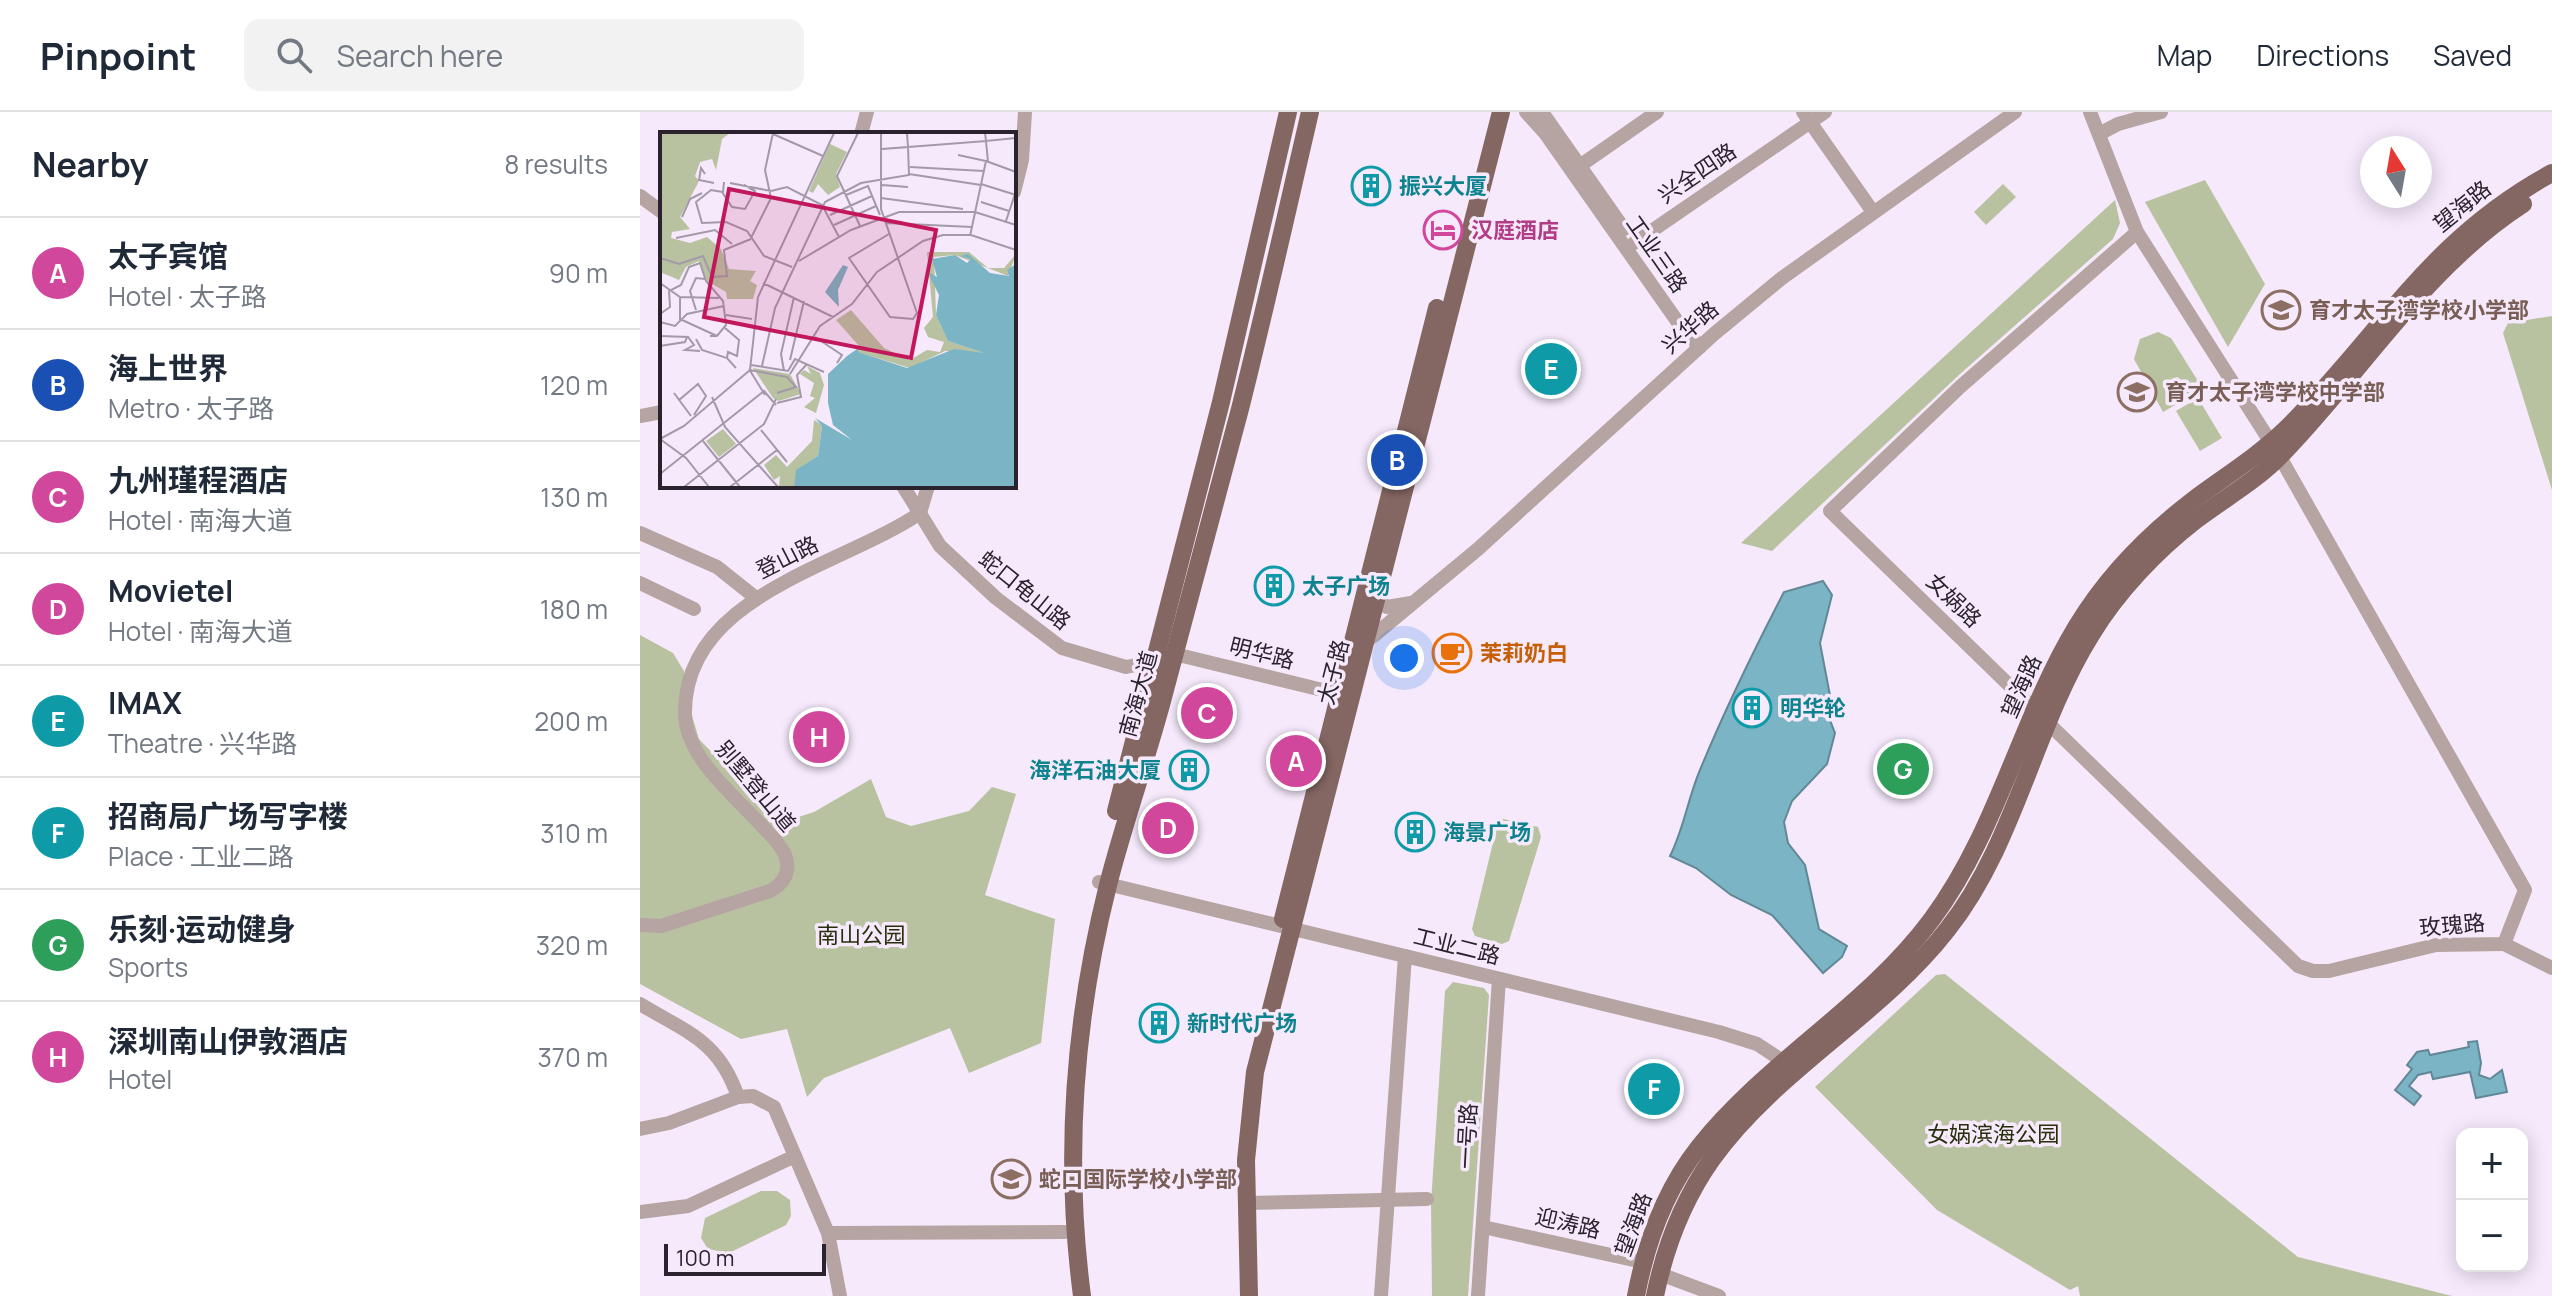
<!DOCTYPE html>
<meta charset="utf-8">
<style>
:root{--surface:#fff;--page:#f2f2f3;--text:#1f2937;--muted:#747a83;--line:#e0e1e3;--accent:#7c3aed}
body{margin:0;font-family:Manrope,"Noto Sans SC",sans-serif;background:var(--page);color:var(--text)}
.controls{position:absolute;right:24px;bottom:24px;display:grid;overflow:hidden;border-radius:16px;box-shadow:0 4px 20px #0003}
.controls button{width:72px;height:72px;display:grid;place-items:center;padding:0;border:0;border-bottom:2px solid var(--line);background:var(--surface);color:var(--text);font:40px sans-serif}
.compass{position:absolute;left:1720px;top:24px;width:72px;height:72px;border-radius:50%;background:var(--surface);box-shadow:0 4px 20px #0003;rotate:349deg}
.scale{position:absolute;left:24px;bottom:20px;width:162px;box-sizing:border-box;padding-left:8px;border:4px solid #2a222d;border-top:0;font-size:22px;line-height:28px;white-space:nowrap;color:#2a222d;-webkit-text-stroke:6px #f5e9fb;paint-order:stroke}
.you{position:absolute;left:764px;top:546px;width:28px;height:28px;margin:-20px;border:6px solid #fff;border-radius:50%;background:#1a73e8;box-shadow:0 0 0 12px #1a73e833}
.badge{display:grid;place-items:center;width:52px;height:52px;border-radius:50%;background:var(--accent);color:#fff;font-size:26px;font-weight:700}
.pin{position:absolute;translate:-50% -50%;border:4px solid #fff;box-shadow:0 2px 8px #0006}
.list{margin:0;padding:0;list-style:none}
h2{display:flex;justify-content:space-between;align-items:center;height:104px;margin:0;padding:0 32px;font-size:34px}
h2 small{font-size:26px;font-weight:400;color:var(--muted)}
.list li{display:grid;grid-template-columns:52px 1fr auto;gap:24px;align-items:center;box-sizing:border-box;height:112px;padding:0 32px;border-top:2px solid var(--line)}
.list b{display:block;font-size:30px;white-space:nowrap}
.list p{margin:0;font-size:26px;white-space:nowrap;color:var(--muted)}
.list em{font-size:26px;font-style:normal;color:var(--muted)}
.icon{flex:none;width:44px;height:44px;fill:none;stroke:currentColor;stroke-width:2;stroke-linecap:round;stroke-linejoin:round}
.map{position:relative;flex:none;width:1912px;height:1184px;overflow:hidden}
header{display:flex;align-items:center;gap:48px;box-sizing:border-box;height:112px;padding:0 40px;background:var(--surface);border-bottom:2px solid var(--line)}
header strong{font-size:38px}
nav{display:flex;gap:44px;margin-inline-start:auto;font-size:28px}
.search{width:560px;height:72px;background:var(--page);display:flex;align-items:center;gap:20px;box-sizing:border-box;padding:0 28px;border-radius:16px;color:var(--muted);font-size:30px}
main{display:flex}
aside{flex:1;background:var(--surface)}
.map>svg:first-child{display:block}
.green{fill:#b9c2a0}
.water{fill:#7ab4c5;stroke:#628897;stroke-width:2}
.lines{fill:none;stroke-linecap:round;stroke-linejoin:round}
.minor{stroke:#b5a4a1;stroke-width:14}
.major{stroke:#846662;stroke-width:18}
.labels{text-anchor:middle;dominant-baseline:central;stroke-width:7;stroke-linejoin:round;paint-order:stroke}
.street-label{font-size:22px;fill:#2a222d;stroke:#f5e9fb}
.culture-label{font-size:22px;font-weight:bold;fill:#0d838f;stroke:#f5e9fb;text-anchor:start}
.hotel-label{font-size:22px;font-weight:bold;fill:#b23c85;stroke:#f5e9fb;text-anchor:start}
.education-label{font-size:22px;font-weight:bold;fill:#785e54;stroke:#f5e9fb;text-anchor:start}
.food-label{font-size:22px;font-weight:bold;fill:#c56008;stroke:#f5e9fb;text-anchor:start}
.park-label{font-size:22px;fill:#272e09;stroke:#f5e9fb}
.inset-road{fill:none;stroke:#a499a9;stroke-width:2}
.view{fill:#c2185b;fill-opacity:0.15;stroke:#c2185b;stroke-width:4}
.inset-edge{fill:none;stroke:#2a222d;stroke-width:4}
</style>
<header>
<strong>Pinpoint</strong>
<div class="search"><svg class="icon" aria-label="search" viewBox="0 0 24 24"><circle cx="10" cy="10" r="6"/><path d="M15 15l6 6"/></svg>Search here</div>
<nav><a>Map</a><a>Directions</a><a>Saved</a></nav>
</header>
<main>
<aside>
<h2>Nearby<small>8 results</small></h2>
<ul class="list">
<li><span class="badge" style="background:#d1479c">A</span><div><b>太子宾馆</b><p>Hotel · 太子路</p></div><em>90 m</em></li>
<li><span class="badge" style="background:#1a4fb4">B</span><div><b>海上世界</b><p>Metro · 太子路</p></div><em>120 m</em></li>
<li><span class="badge" style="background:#d1479c">C</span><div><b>九州瑾程酒店</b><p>Hotel · 南海大道</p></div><em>130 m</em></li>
<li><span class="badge" style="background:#d1479c">D</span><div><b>Movietel</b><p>Hotel · 南海大道</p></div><em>180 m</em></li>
<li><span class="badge" style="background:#0f9aa8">E</span><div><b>IMAX</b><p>Theatre · 兴华路</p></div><em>200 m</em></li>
<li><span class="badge" style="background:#0f9aa8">F</span><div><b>招商局广场写字楼</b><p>Place · 工业二路</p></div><em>310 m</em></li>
<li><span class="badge" style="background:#2e9e5b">G</span><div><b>乐刻·运动健身</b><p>Sports</p></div><em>320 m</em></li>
<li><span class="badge" style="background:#d1479c">H</span><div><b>深圳南山伊敦酒店</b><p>Hotel</p></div><em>370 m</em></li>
</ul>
</aside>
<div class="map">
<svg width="1912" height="1184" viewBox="0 0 1912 1184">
<rect width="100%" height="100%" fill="#f5e9fb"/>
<g class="green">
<path d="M1565,68L1625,172L1588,235L1505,90Z"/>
<path d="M1363,72L1376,85L1346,113L1334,100Z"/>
<path d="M1475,88L1480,111L1473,127L1320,262L1132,439L1101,431Z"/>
<path d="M1912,204V378L1863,221L1868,211Z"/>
<path d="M1518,220L1531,226L1563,277L1523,300L1494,247L1500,227Z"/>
<path d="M1558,286L1582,326L1560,339L1536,299Z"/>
<path d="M0,523L33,541L44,559L49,594L59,627L140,711L174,700L231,667L246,705L271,714L329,699L352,675L376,682L345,783L415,807L401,931L329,961L310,916L184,966L167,985L147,917L101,927L0,872Z"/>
<path d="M859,706L898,715L901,725L869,829L862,832L835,824L832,817Z"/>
<path d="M1305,862L1658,1145L1812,1184H1440L1438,1174L1430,1178L1297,1098L1175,975L1296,863Z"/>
<path d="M813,870L844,876L849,883L828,1184H792L791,1091L805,879Z"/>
<path d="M121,1079H137L150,1088L151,1104L146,1113L89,1141L68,1137L61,1126L65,1106Z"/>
</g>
<g class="water">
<path d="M1183,469L1192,483L1180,531L1192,594L1188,603L1195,621L1187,652L1152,689L1144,710L1148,731L1165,753L1179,817L1207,834L1202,845L1183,861L1132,803L1091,783L1056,756L1030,744C1044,716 1048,686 1060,658C1085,597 1114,538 1144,480Z"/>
<path d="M1837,929L1841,951L1839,963L1850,967L1862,958L1867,980L1836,986L1830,960L1793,967L1791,960L1778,963L1769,974L1781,984L1774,993L1755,978L1772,957L1767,953L1777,940L1788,938L1790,943L1829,935L1828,930Z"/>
</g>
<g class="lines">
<g class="minor">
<path d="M886,0L905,21L1037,209L1060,235"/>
<path d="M902,0L984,117"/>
<path d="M1163,0L1233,100"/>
<path d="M1450,0L1497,120L1640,345L1885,778L1864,832L1796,833L1689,859H1673L1658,854L1190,399L1320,275L1497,120"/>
<path d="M221,22L227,0"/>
<path d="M1459,22L1478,12L1521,0"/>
<path d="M941,53L1017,0"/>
<path d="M374,80L382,48L385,0"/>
<path d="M0,84L22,100"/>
<path d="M994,131L1185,0"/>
<path d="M0,304L22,300"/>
<path d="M263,374L300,434L356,486L422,536L486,555L543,544L699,582"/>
<path d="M280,401L288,374"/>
<path d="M0,421L77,455L116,486"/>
<path d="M0,471L54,497"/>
<path d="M736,488L747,495L771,491"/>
<path d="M726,530L838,437L1074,222L1142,166L1375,0"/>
<path d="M459,770L1079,920L1117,932L1152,955"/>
<path d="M0,813L21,814L130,779C141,773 149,764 147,750C145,736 131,724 123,715C95,684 45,645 45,601C44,483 203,454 280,401"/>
<path d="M1864,832L1912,856"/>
<path d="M0,892C48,921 79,929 98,985"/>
<path d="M0,1017L29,1011L98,985L113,984L134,995L188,1121L200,1184"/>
<path d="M607,1091L787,1087"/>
<path d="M0,1100L48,1094L155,1044"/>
<path d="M843,1115L1003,1150"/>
<path d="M188,1121L425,1120"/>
<path d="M1020,1162L1079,1184"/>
<path d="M741,1184L765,844"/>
<path d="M838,1184L859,867"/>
</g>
<g class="major">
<path d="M476,699L581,290L648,0"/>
<path d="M643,807L797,196"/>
<path d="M442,1184C424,1046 434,908 468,773C485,706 509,641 526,574C550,481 576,389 600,297C625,198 647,99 670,0"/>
<path d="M609,1184L606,1048L615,960L861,0"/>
<path d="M996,1184C1006,1131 1025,1078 1059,1035C1126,950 1227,895 1292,807C1358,718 1380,608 1437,514C1466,466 1508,423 1552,389C1584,365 1617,345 1646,317C1741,223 1788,128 1912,61"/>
<path d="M1015,1184C1025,1135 1043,1088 1072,1047C1136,958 1240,904 1307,818C1376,731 1393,616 1451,523C1477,480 1516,439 1556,408C1585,386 1616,369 1641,343C1722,260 1784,156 1883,92"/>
</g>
</g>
<defs>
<symbol id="building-ring" viewBox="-11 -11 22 22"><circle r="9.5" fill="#f5e9fb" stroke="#0f9aa8" stroke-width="1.5"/><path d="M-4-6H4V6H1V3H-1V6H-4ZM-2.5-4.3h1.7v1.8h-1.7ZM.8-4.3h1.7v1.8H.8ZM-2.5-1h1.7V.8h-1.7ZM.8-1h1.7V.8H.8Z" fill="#0f9aa8"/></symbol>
<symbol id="hotel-ring" viewBox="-11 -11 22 22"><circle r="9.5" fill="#f5e9fb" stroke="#d1479c" stroke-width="1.5"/><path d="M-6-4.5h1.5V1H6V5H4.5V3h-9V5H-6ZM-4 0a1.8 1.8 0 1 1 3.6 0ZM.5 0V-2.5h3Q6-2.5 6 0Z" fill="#d1479c"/></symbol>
<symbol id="school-ring" viewBox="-11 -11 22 22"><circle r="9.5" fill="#f5e9fb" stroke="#8d6e63" stroke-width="1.5"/><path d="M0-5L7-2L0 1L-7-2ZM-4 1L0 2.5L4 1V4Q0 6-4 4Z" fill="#8d6e63"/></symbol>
<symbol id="cafe-ring" viewBox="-11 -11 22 22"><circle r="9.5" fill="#f5e9fb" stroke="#e8710a" stroke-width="1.5"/><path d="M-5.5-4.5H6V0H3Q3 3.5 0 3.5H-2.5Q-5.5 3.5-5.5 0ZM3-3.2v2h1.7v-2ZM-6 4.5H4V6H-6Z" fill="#e8710a"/></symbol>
</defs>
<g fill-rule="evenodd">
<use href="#building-ring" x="709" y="52" width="44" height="44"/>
<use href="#hotel-ring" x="781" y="96" width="44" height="44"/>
<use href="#school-ring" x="1619" y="176" width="44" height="44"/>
<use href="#school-ring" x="1475" y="258" width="44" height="44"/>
<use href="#building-ring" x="612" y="452" width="44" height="44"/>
<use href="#cafe-ring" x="790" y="519" width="44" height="44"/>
<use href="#building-ring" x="1090" y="574" width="44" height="44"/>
<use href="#building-ring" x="527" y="636" width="44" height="44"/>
<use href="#building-ring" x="753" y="698" width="44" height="44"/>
<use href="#building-ring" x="497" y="889" width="44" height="44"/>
<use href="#school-ring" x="349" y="1045" width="44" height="44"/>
</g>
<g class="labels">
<g class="street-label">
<text transform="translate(1057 61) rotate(-34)">兴全四路</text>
<text transform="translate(1822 94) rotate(-39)">望海路</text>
<text transform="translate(1017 142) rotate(55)">工业三路</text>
<text transform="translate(1050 215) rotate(-41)">兴华路</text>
<text transform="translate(147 445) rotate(-27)">登山路</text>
<text transform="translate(385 478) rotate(39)">蛇口龟山路</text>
<text transform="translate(1314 488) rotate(44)">女娲路</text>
<text transform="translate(622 541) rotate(14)">明华路</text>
<text transform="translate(693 560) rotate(-76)">太子路</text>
<text transform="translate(1381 574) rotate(-66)">望海路</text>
<text transform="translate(498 582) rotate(-75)">南海大道</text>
<text transform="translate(116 674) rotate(50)">别墅登山道</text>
<text transform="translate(1812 813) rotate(-5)">玫瑰路</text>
<text transform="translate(817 834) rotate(14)">工业二路</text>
<text transform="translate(827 1024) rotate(-87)">一号路</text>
<text transform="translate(928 1111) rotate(13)">迎涛路</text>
<text transform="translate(993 1112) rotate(-70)">望海路</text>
</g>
<g class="culture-label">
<text x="759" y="74">振兴大厦</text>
<text x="662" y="474">太子广场</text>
<text x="1140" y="596">明华轮</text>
<text x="521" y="658" text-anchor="end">海洋石油大厦</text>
<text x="803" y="720">海景广场</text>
<text x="547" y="911">新时代广场</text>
</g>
<g class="hotel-label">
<text x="831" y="118">汉庭酒店</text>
</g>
<g class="education-label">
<text x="1669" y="198">育才太子湾学校小学部</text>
<text x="1525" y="280">育才太子湾学校中学部</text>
<text x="399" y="1067">蛇口国际学校小学部</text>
</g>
<g class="food-label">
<text x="840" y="541">茉莉奶白</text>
</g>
<g class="park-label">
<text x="221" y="823">南山公园</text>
<text x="1353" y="1022">女娲滨海公园</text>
</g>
</g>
<g transform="translate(20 20)">
<rect width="356" height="356" fill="#f5e9fb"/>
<path d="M0,1H70L62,7L56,38L52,27L40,30L35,44L39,49L20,85L30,97L12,100L11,106L30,111L47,105L61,117L69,137L96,139L90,149L97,153L93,167H67L66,160L47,149L39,129L26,135L19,148L0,140ZM170,12L187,20L176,42L180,55L168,63L158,52L153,61L149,59ZM267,120H309L328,136H344L356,122L348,144L295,123L274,125L276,183L288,209L324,221L285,219L250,236L197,220L200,215L176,188L191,178L224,216L250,228L267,218L280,220L284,210L268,205L264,196L273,185ZM147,234L160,241L164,253L156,281L144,275L155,266L150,264L154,251L140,242L144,238L151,242ZM93,236L130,242L141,262L119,269L113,266ZM154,288L162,293L158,324L140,336L134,355H119L120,344L114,348L104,333L116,323L127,335L152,309ZM63,297L76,312L59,325L46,309Z" fill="#b9c2a0"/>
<path d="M308,122L330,141L349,144L347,138L356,132V355H134L136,338L158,324L162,294L155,286L192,308L173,293L168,271V242L187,224L200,215L198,220L247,236L294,217L324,221L288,209L276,183L279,163L270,145V141L277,145L272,127L295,123L307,131L311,127L300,124ZM183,133L188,135L178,158L179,175L165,160Z" fill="#7ab4c5"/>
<path class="inset-road" d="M198,1L177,44L200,94M221,1V77L257,181L253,187L230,185L189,126L229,102M325,1L326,9L356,6M113,2L163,24M248,15L326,9L328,30M222,17L248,15L247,1M298,23L326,29L310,104M326,29L356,40M250,35L324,39M45,42L41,36L39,48L54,51M249,42L321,53M64,50L63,60L51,58L36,70L42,91L66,90L87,99L104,124L132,135M70,51L111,59M321,52L356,63M222,53L248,55M111,59L127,55L162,73L179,105M62,60L72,75L85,77L95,59L84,53M186,63L208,54L220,83M221,66L303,77M321,70L349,79M170,83L212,64M22,85L30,67L42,61M346,89L356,59M226,91L312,95M174,93L216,74M16,106L55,98L72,112M91,106L111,66L105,38L113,1M0,126L19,132L43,124L52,145L67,144L64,118L91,107M139,129L191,98L239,80H315L356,93M0,151L20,165L59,166M103,151L173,185M20,165V187L57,204H50M36,178L30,159L36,146L45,147M0,182L10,175L9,159L21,153L29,135L40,131L46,149L63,169L66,193L57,204M66,183L92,187M0,190L15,194L27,182L64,174M65,196L79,208L77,224L68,220L67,226M0,204L28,205L34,213L25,218L40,219M155,205L182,223L177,231M36,207L42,218L67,226L76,236M0,214L25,210L27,205M130,228L144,169M91,233L128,239L135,227L164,240M102,234L115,176L165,70L201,51L249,43L248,15M89,237L105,263M90,238L127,245L136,255L117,261M124,239L121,222L134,165M130,242L160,194L192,172L217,140L263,109L283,103H311L356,118M14,261L31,284M52,265L65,295L118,355M19,268L38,252L46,264L34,283M117,271L141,265L137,243L147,232M101,298L127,330M0,307L26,326L49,355M0,307L24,294L90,238L98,165L174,1M43,309L80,355M0,342L104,259L116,273M24,355L104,292L116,267M70,355L117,318"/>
<path class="view" d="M69,57L276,98L251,226L44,185Z"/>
<rect width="356" height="356" class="inset-edge"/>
</g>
</svg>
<div class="controls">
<button>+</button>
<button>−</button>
</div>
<svg class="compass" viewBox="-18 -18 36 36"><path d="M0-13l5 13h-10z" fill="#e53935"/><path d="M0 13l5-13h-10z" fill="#747a83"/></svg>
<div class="scale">100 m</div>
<div class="you"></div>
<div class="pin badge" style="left:656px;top:649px;background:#d1479c">A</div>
<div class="pin badge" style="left:757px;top:348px;background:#1a4fb4">B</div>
<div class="pin badge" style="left:567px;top:601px;background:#d1479c">C</div>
<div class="pin badge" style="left:528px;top:716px;background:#d1479c">D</div>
<div class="pin badge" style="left:911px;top:257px;background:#0f9aa8">E</div>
<div class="pin badge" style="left:1014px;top:977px;background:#0f9aa8">F</div>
<div class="pin badge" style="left:1263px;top:657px;background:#2e9e5b">G</div>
<div class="pin badge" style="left:179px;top:625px;background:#d1479c">H</div>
</div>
</main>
